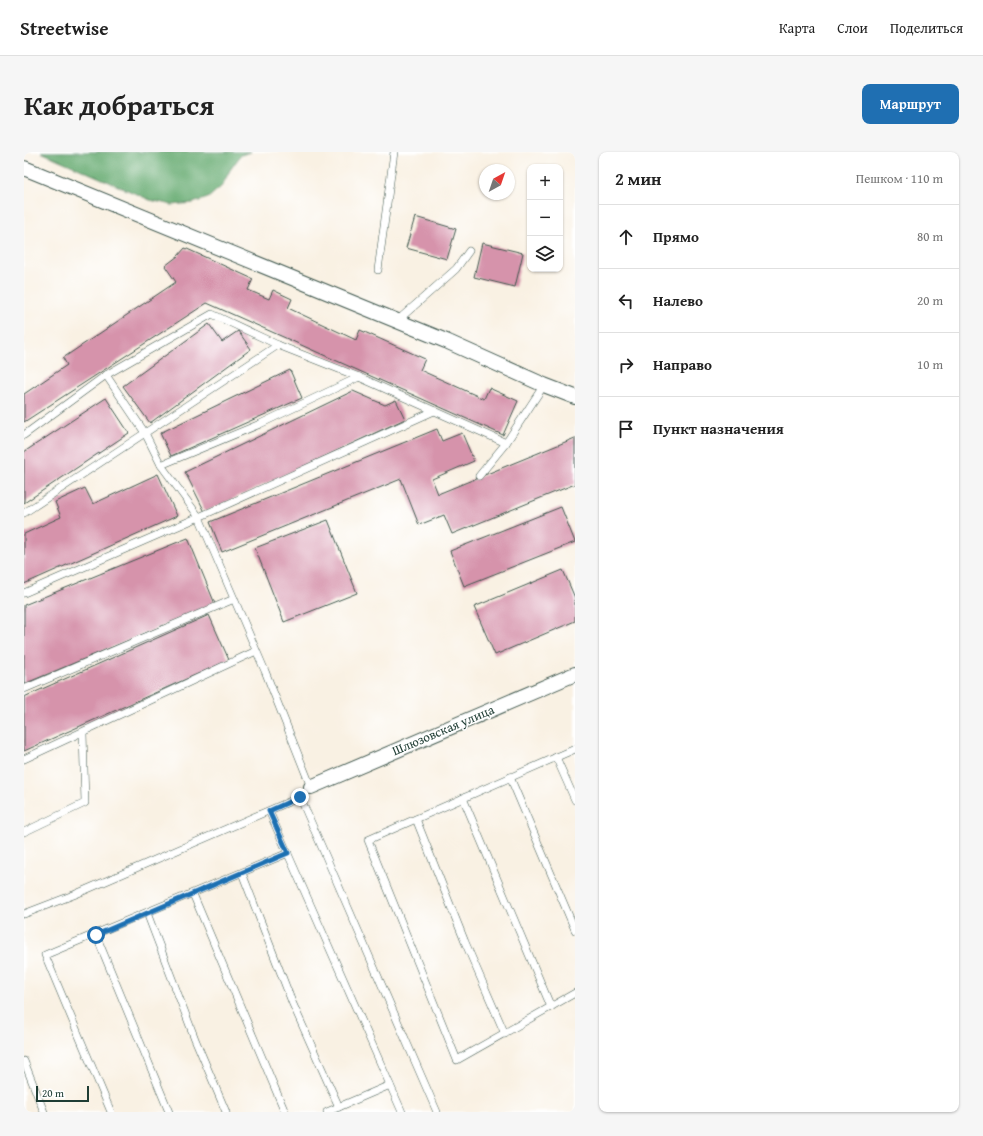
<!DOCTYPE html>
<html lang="ru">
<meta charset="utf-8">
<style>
:root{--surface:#fff;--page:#f6f6f6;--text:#222;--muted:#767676;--line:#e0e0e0;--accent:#1f6fb2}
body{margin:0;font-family:"Gentium Book Plus",serif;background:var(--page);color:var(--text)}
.controls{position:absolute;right:12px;top:12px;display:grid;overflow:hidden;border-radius:8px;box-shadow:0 1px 3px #0004}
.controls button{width:36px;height:36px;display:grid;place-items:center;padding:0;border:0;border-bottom:1px solid var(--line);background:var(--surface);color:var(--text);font:20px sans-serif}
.compass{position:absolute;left:455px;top:12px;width:36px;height:36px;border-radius:50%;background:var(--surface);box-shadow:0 1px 3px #0004;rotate:40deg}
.scale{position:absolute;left:12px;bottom:10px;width:53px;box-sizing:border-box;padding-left:4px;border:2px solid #1f3d34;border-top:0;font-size:11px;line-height:14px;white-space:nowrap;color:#1f3d34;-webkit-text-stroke:3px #fff;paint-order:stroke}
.stop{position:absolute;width:12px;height:12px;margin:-9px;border:3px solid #1f6fb2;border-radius:50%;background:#fff}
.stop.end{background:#1f6fb2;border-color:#fff;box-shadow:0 1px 4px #0008}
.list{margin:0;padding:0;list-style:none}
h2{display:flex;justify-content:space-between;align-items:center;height:52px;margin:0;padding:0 16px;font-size:17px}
h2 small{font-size:13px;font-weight:400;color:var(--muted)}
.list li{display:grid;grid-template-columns:26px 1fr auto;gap:12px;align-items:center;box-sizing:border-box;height:64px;padding:0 16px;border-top:1px solid var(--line)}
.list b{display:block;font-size:15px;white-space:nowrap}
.list em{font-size:13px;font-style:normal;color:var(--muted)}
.icon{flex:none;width:22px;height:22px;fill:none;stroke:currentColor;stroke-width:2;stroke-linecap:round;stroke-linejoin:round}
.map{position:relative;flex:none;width:551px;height:960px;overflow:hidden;border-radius:8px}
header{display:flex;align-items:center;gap:24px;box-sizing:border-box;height:56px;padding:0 20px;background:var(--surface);border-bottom:1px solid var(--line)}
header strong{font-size:19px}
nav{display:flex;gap:22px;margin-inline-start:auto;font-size:14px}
.intro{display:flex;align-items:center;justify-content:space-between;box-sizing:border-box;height:96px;padding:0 24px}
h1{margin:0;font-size:28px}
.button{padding:10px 18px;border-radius:8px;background:var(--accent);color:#fff;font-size:14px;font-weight:700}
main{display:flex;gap:24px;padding:0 24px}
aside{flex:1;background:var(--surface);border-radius:8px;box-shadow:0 1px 3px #0004}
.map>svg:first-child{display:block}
.forest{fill:#67ac72;stroke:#437453}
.building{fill:#d693ab}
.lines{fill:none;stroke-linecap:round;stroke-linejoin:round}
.service-casing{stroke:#40584e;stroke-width:8}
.minor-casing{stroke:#40584e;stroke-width:16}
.service{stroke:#fff;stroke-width:7}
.minor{stroke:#fff;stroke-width:14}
.route{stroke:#1f6fb2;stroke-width:5}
.labels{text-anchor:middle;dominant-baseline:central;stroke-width:3;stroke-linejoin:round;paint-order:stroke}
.street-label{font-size:13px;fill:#1f3d34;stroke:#fff}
</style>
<header>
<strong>Streetwise</strong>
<nav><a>Карта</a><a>Слои</a><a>Поделиться</a></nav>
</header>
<div class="intro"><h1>Как добраться</h1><a class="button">Маршрут</a></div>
<main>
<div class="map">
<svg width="551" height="960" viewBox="0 0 551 960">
<rect width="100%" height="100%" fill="#fff"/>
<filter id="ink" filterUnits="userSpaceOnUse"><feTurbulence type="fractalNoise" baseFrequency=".025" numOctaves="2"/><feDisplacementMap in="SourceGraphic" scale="8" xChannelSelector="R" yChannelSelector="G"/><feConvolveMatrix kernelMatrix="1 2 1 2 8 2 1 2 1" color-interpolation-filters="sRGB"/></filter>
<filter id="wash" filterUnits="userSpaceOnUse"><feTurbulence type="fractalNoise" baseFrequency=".012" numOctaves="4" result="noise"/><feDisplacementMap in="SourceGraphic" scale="16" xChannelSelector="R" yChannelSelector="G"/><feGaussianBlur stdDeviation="0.9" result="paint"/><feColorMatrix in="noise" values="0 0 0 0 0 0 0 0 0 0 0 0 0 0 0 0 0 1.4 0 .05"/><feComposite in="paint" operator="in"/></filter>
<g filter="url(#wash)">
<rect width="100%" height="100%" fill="#f9f1e3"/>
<path class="forest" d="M17,0H227L217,3L206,18L198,34L184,46L169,51L148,53L126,48Z"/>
<g id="blocks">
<g class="building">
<path d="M391,65L432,77L423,107L382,96Z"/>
<path d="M458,91L499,101L491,135L450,125Z"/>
<path d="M161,96L229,127L224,138L245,147L249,138L268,147L264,156L332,188L336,178L401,207L396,218L460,247L465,236L494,249L479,283L183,151L0,270V242L43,213L39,206L152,130L141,114L154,104Z"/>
<path d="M185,172L198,190L214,179L227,197L126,271L99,234Z"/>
<path d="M266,218L278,246L147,304L136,281Z"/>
<path d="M329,239L361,253L372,248L381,267L181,360L161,320Z"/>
<path d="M82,246L105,281L0,351V300Z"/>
<path d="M413,277L418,289L438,281L450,309L408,327L414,342L551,286V332L428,382L420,363L395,373L377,327L198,400L186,370Z"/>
<path d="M134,322L153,364L0,432V382L37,365L31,350L61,336L69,352Z"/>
<path d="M537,355L551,390L440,434L426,399Z"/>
<path d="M304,368L333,441L260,470L231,396Z"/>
<path d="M164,386L191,452L0,532V453Z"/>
<path d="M539,418L551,446V469L471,503L450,455Z"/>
<path d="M185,463L205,508L0,599V545Z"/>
</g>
</g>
</g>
<g filter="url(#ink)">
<use href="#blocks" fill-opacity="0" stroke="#40584e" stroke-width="1"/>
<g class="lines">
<defs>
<g id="service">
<path d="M354,118L370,0"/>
<path d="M373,169L432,117L445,99"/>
<path d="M0,283L82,223"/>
<path d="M137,313L236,272L335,225"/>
<path d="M455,324L482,291L520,233"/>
<path d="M0,361L254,193"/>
<path d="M0,441L175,365L410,259"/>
<path d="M0,537L210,447"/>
<path d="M551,597L344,688L433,908L551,841"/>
<path d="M532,605L551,648"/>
<path d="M0,607L232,499"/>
<path d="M486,625L551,778"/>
<path d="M276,645L413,960"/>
<path d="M439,646L527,855"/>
<path d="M245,659L378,960"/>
<path d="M392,667L441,790L481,882"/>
<path d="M0,680L61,651L59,581"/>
<path d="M218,721L268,850L315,955"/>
<path d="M169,742L261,960"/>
<path d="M123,761L171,887L202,960"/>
<path d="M0,762L52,742L276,645L287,635L241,519L175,365L137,313L121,281L82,223L188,162L254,193L335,225L482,291"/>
<path d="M72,783L145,960"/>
<path d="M0,909L20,960"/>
<path d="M87,960L21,803L264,701"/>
<path d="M303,960L366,933"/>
</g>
<g id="minor">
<path d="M0,16L422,189L520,233L551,245"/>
<path d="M287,635L551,522"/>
</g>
</defs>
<use href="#service" class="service-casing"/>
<use href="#minor" class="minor-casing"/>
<use href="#service" class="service"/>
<use href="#minor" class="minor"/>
</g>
</g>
<g class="lines" filter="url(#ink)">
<path class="route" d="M72,783L264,701L245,659L276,645"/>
</g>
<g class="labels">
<g class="street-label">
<text transform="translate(419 578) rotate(-23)">Шлюзовская улица</text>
</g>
</g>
</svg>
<div class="controls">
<button>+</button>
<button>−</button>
<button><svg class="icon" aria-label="layers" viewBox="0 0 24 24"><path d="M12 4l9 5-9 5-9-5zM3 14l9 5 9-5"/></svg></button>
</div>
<svg class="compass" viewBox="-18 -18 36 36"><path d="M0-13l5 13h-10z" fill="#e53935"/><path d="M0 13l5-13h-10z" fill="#767676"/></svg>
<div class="scale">20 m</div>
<div class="stop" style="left:72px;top:783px"></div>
<div class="stop end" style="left:276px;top:645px"></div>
</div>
<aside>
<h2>2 мин<small>Пешком · 110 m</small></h2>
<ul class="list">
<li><svg class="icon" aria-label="ahead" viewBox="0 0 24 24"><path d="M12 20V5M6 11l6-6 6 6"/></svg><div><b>Прямо</b></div><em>80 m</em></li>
<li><svg class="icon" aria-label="left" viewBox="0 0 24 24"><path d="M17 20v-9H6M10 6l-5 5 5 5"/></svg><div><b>Налево</b></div><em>20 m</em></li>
<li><svg class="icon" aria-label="right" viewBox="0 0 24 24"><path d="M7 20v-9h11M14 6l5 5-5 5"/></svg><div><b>Направо</b></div><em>10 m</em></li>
<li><svg class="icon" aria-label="arrive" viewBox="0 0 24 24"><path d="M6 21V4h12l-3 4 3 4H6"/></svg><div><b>Пункт назначения</b></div></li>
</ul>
</aside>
</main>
